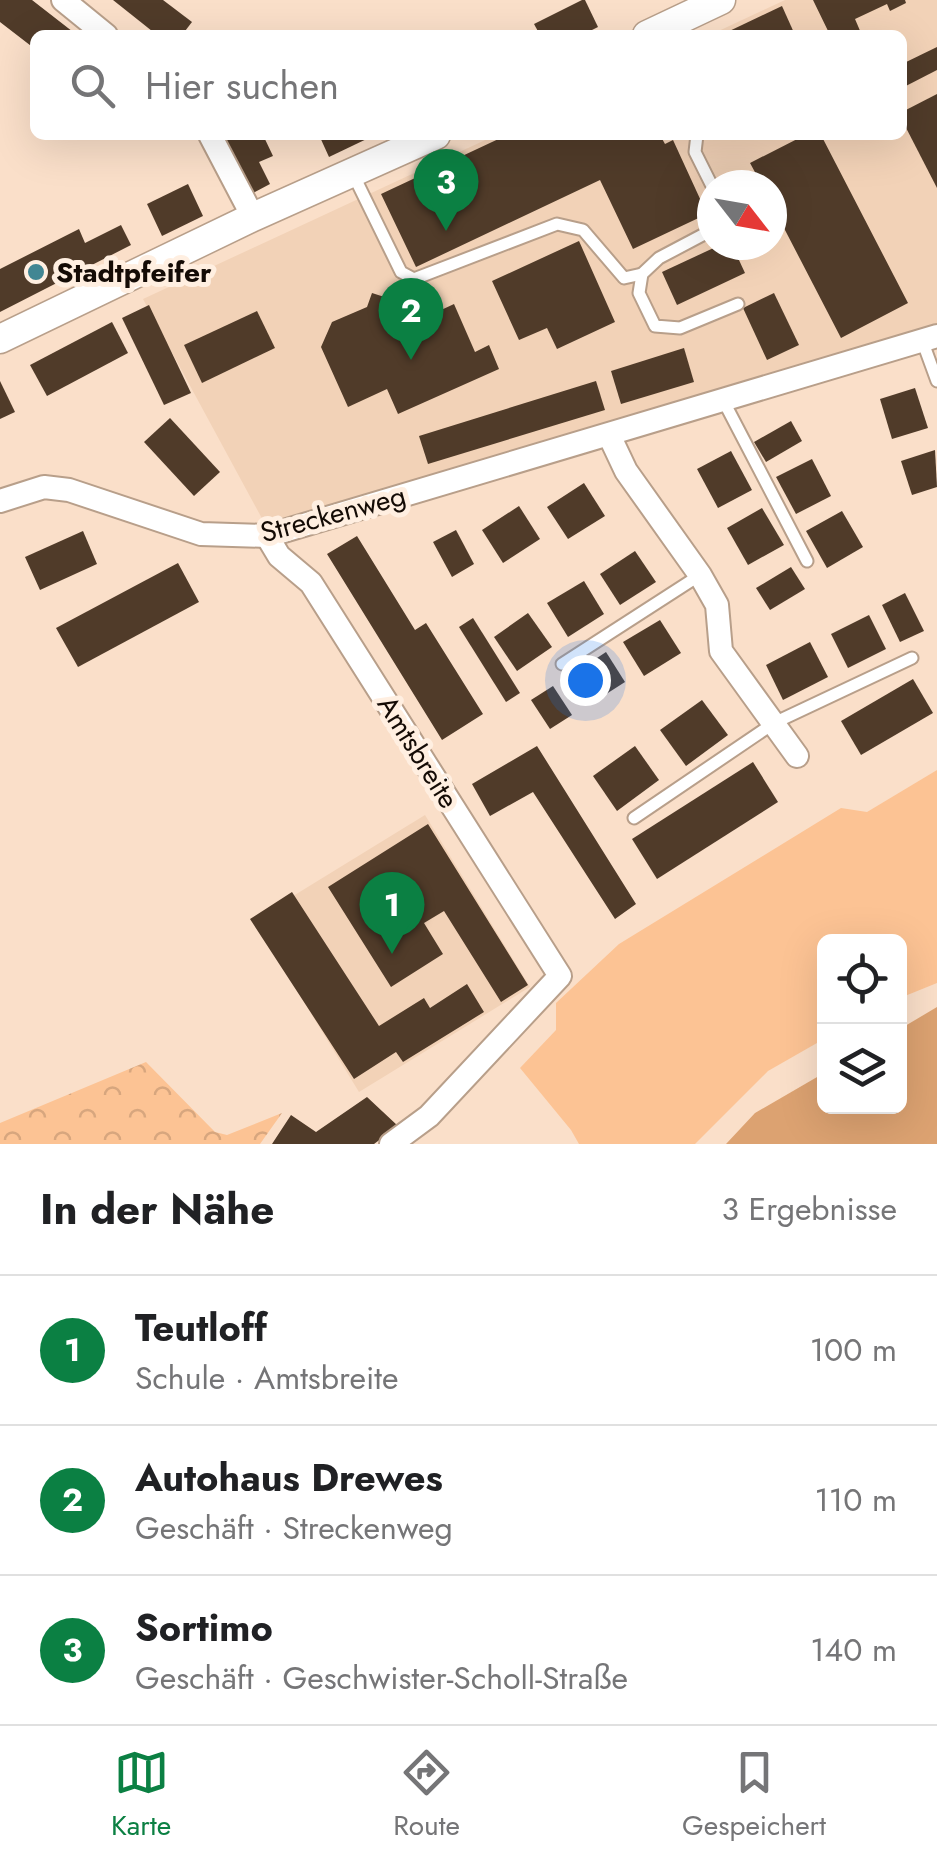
<!DOCTYPE html>
<html lang="de">
<meta charset="utf-8">
<style>
:root{--surface:#fff;--page:#f6f6f6;--text:#202124;--muted:#757577;--line:#e0e0e0;--accent:#0b8043}
body{margin:0;font-family:Jost,sans-serif;background:var(--page);color:var(--text)}
.controls{position:absolute;right:30px;bottom:30px;display:grid;overflow:hidden;border-radius:15px;box-shadow:0 10px 40px #0002}
.controls button{width:90px;height:90px;display:grid;place-items:center;padding:0;border:0;border-bottom:2px solid var(--line);background:var(--surface);color:var(--text);font:50px sans-serif}
.compass{position:absolute;left:697px;top:170px;width:90px;height:90px;border-radius:50%;background:var(--surface);box-shadow:0 10px 40px #0002;rotate:121deg}
.you{position:absolute;left:585px;top:680px;width:35px;height:35px;margin:-25px;border:8px solid #fff;border-radius:50%;background:#1a73e8;box-shadow:0 0 0 15px #1a73e833}
.badge{display:grid;place-items:center;width:65px;height:65px;border-radius:50%;background:var(--accent);color:#fff;font-size:32px;font-weight:700}
.pin{position:absolute;translate:-50% -82px;filter:drop-shadow(0 2px 5px #0008)}
.pin::after{content:'';position:absolute;top:52px;width:35px;height:30px;background:inherit;clip-path:polygon(0 0,100% 0,50% 100%)}
.list{margin:0;padding:0;list-style:none}
h2{display:flex;justify-content:space-between;align-items:center;height:130px;margin:0;padding:0 40px;font-size:42px}
h2 small{font-size:32px;font-weight:400;color:var(--muted)}
.list li{display:grid;grid-template-columns:65px 1fr auto;gap:30px;align-items:center;box-sizing:border-box;height:150px;padding:0 40px;border-top:2px solid var(--line)}
.list b{display:block;font-size:38px;white-space:nowrap}
.list p{margin:0;font-size:32px;white-space:nowrap;color:var(--muted)}
.list em{font-size:32px;font-style:normal;color:var(--muted)}
.icon{flex:none;width:55px;height:55px;fill:none;stroke:currentColor;stroke-width:2;stroke-linecap:round;stroke-linejoin:round}
.map{position:relative;flex:none;width:937px;height:1144px;overflow:hidden}
.search{position:absolute;background:var(--surface);box-shadow:0 10px 40px #0002;left:30px;right:30px;top:30px;height:110px;display:flex;align-items:center;gap:25px;box-sizing:border-box;padding:0 35px;border-radius:15px;color:var(--muted);font-size:38px}
.sheet{height:580px;background:var(--surface)}
nav{display:flex;justify-content:space-around;align-items:center;box-sizing:border-box;height:140px;border-top:2px solid var(--line);background:var(--surface);font-size:28px;color:var(--muted)}
nav a{display:grid;justify-items:center;gap:5px}
nav .on{color:var(--accent)}
.map>svg:first-child{display:block}
.built{fill:#f2d2b7;fill-rule:evenodd}
.grass{fill:#fcc394}
.park{fill:url(#park-crowns)}
.water{fill:#dca271}
.building{fill:#503b29}
.lines{fill:none;stroke-linecap:round;stroke-linejoin:round}
.service-casing{stroke:#b89f8a;stroke-width:15}
.minor-casing{stroke:#b89f8a;stroke-width:26}
.tertiary-casing{stroke:#b89f8a;stroke-width:31}
.service{stroke:#fff;stroke-width:11}
.minor{stroke:#fff;stroke-width:22}
.tertiary{stroke:#fff;stroke-width:28}
.poi-dot{fill:#418693;stroke:#ffefe1;stroke-width:4}
.labels{text-anchor:middle;dominant-baseline:central;stroke-width:10;stroke-linejoin:round;paint-order:stroke}
.poi-label{font-size:28px;font-weight:bold;fill:#140b05;stroke:#ffefe1;text-anchor:start}
.street-label{font-size:28px;fill:#140b05;stroke:#ffefe1}
</style>
<div class="map">
<svg width="937" height="1144" viewBox="0 0 937 1144">
<defs>
<pattern id="park-crowns" width="20" height="18" patternUnits="userSpaceOnUse" patternTransform="scale(2.5)"><rect width="20" height="18" fill="#fcc394"/><path d="M2 6a3 3 0 1 1 6 0M12 15a3 3 0 1 1 6 0" fill="none" stroke="#d7a67e"/></pattern>
</defs>
<rect width="100%" height="100%" fill="#fadfc9"/>
<g class="built">
<path d="M785,0H937V329L265,524L143,299L496,135H902V35H710ZM712,185H772V245H712Z"/>
<path d="M425,815L530,987L359,1092L254,920Z"/>
</g>
<path class="grass" d="M937,770V983L900,998V942H824V1039L768,1071L695,1144H579L571,1130L520,1068L556,1030V1003L619,944L841,808L867,812Z"/>
<path class="park" d="M146,1062L215,1132L227,1135L282,1113L260,1144H0V1123Z"/>
<path class="water" d="M937,1007V1144H726L755,1113L824,1073V1106H900V1029Z"/>
<g class="building">
<path d="M0,0H32L77,35H35V49L0,22Z"/>
<path d="M113,0H163L192,22L182,35H157Z"/>
<path d="M582,0H585L598,27L582,35H540L534,24Z"/>
<path d="M813,0H905L906,3L890,11L887,4L855,19L861,33L856,35H830Z"/>
<path d="M782,6L795,35H721Z"/>
<path d="M937,47V70L902,88V64Z"/>
<path d="M937,94V188L902,120V112Z"/>
<path d="M224,135H263L273,156L259,162L270,184L253,193Z"/>
<path d="M319,135H375L329,157Z"/>
<path d="M507,135H660L665,144L673,140L707,214L633,249L600,180L416,267L381,194Z"/>
<path d="M805,135H821L908,303L841,338L772,205V185H762L750,163Z"/>
<path d="M188,184L203,216L162,236L147,204Z"/>
<path d="M121,225L131,245L0,312V269L79,229L85,243Z"/>
<path d="M579,241L615,322L557,349L547,328L519,340L492,281Z"/>
<path d="M720,245H732L745,273L677,305L662,272Z"/>
<path d="M372,293L403,303L397,321L409,325L454,304L475,352L489,345L499,369L398,414L387,389L348,407L321,347L332,322L367,307Z"/>
<path d="M774,293L799,345L767,360L743,308Z"/>
<path d="M149,305L191,393L164,405L122,318Z"/>
<path d="M257,311L275,348L202,383L184,345Z"/>
<path d="M112,322L128,353L47,396L30,365Z"/>
<path d="M684,348L694,382L621,404L611,371Z"/>
<path d="M0,381L15,412L0,419Z"/>
<path d="M596,381L605,410L428,464L419,436Z"/>
<path d="M915,388L928,428L892,439L880,399Z"/>
<path d="M170,418L220,472L194,496L144,442Z"/>
<path d="M791,421L802,441L766,462L754,442Z"/>
<path d="M935,450L937,487L912,495L901,461Z"/>
<path d="M731,451L752,490L718,508L697,469Z"/>
<path d="M812,459L831,496L796,514L776,477Z"/>
<path d="M584,483L605,516L568,539L547,507Z"/>
<path d="M519,506L540,539L503,563L482,530Z"/>
<path d="M762,508L784,545L748,565L727,528Z"/>
<path d="M842,511L863,547L827,568L806,531Z"/>
<path d="M456,530L474,564L452,577L433,542Z"/>
<path d="M83,531L97,564L40,590L25,557Z"/>
<path d="M357,536L415,630L426,623L483,714L442,740L327,554Z"/>
<path d="M635,551L656,582L620,605L600,574Z"/>
<path d="M178,563L199,602L78,667L56,628Z"/>
<path d="M791,567L805,589L770,610L756,588Z"/>
<path d="M584,581L604,614L568,637L547,603Z"/>
<path d="M905,593L924,631L900,642L882,605Z"/>
<path d="M528,613L552,647L517,671L494,637Z"/>
<path d="M869,615L886,649L848,668L831,634Z"/>
<path d="M473,618L520,693L506,702L459,627Z"/>
<path d="M660,620L681,653L644,676L623,642Z"/>
<path d="M810,642L828,677L783,700L766,665Z"/>
<path d="M606,652L625,682L589,705L570,676Z"/>
<path d="M913,679L933,713L861,755L841,721Z"/>
<path d="M553,686L572,715L550,729L531,700Z"/>
<path d="M702,700L728,735L686,766L660,730Z"/>
<path d="M537,746L636,904L615,919L533,792L490,816L472,784Z"/>
<path d="M635,746L659,780L617,811L593,776Z"/>
<path d="M753,762L778,802L657,879L632,839Z"/>
<path d="M428,824L528,985L501,1002L444,911L424,923L443,954L391,987L328,887Z"/>
<path d="M292,892L379,1026L424,998L430,1008L467,984L484,1012L403,1062L396,1052L354,1079L250,919Z"/>
<path d="M367,1097L398,1126L374,1144H272L291,1115L316,1132Z"/>
</g>
<g class="lines">
<defs>
<g id="service">
<path d="M697,135L695,152L712,186"/>
<path d="M353,174L401,272L414,279L557,224L583,230L624,278L642,274"/>
<path d="M712,230L659,258L642,274L639,293L655,326L680,328L738,304"/>
<path d="M922,340L937,381"/>
<path d="M723,400L807,561"/>
<path d="M562,664L700,575"/>
<path d="M634,818L774,723L912,658"/>
</g>
<g id="minor">
<path d="M63,0L106,35"/>
<path d="M210,135L253,217"/>
<path d="M609,435L626,471L700,575L717,605L721,651L797,756"/>
<path d="M0,501L44,487L69,490L201,534L267,536L937,336"/>
<path d="M267,536L279,556L311,583L560,976L429,1116L391,1144"/>
</g>
<g id="tertiary">
<path d="M647,35L721,0"/>
<path d="M0,339L253,217L436,135"/>
</g>
</defs>
<use href="#service" class="service-casing"/>
<use href="#minor" class="minor-casing"/>
<use href="#tertiary" class="tertiary-casing"/>
<use href="#service" class="service"/>
<use href="#minor" class="minor"/>
<use href="#tertiary" class="tertiary"/>
</g>
<circle class="poi-dot" cx="36" cy="272" r="10"/>
<g class="labels">
<g class="poi-label">
<text x="56" y="272">Stadtpfeifer</text>
</g>
<g class="street-label">
<text transform="translate(333 514) rotate(-15)">Streckenweg</text>
<text transform="translate(418 752) rotate(58)">Amtsbreite</text>
</g>
</g>
</svg>
<div class="controls">
<button><svg class="icon" aria-label="locate" viewBox="0 0 24 24"><circle cx="12" cy="12" r="6"/><path d="M12 2v4M12 18v4M2 12h4M18 12h4"/></svg></button>
<button><svg class="icon" aria-label="layers" viewBox="0 0 24 24"><path d="M12 4l9 5-9 5-9-5zM3 14l9 5 9-5"/></svg></button>
</div>
<svg class="compass" viewBox="-18 -18 36 36"><path d="M0-13l5 13h-10z" fill="#e53935"/><path d="M0 13l5-13h-10z" fill="#757577"/></svg>
<div class="you"></div>
<div class="pin badge" style="left:392px;top:954px">1</div>
<div class="pin badge" style="left:411px;top:360px">2</div>
<div class="pin badge" style="left:446px;top:231px">3</div>
<div class="search"><svg class="icon" aria-label="search" viewBox="0 0 24 24"><circle cx="10" cy="10" r="6"/><path d="M15 15l6 6"/></svg>Hier suchen</div>
</div>
<section class="sheet">
<h2>In der Nähe<small>3 Ergebnisse</small></h2>
<ul class="list">
<li><span class="badge">1</span><div><b>Teutloff</b><p>Schule · Amtsbreite</p></div><em>100 m</em></li>
<li><span class="badge">2</span><div><b>Autohaus Drewes</b><p>Geschäft · Streckenweg</p></div><em>110 m</em></li>
<li><span class="badge">3</span><div><b>Sortimo</b><p>Geschäft · Geschwister-Scholl-Straße</p></div><em>140 m</em></li>
</ul>
</section>
<nav>
<a class="on"><svg class="icon" aria-label="map" viewBox="0 0 24 24"><path d="M3 6l6-2 6 2 6-2v14l-6 2-6-2-6 2zM9 4v14M15 6v14"/></svg>Karte</a>
<a><svg class="icon" aria-label="directions" viewBox="0 0 24 24"><path d="M12 3l9 9-9 9-9-9zM9 14v-3h6M13 9l2 2-2 2"/></svg>Route</a>
<a><svg class="icon" aria-label="saved" viewBox="0 0 24 24"><path d="M7 4h10v16l-5-4-5 4z"/></svg>Gespeichert</a>
</nav>
